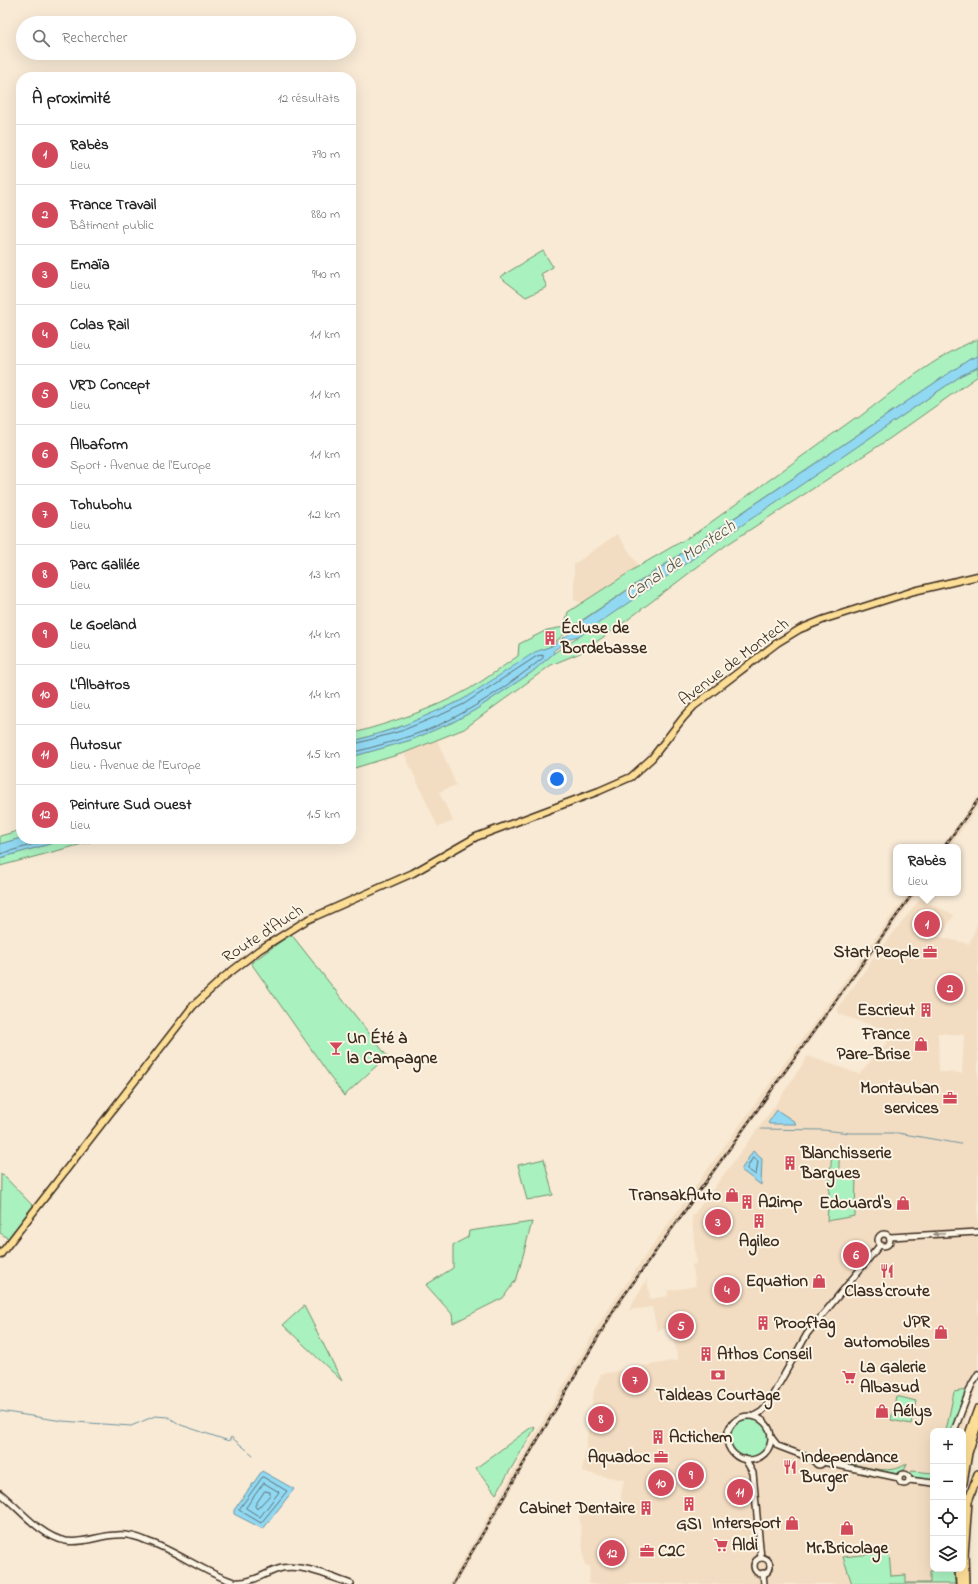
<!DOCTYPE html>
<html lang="fr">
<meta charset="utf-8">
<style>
:root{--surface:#fff;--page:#f2f2f2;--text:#222;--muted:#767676;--line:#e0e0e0;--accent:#d1495b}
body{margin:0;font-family:"Indie Flower",sans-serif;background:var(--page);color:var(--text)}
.controls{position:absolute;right:12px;bottom:12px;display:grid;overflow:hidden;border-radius:8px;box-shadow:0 4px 16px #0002}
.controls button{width:36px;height:36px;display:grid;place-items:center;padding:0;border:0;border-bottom:1px solid var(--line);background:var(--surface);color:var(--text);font:20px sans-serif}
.you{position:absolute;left:557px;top:779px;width:14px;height:14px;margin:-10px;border:3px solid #fff;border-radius:50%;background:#1a73e8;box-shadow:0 0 0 6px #1a73e833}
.badge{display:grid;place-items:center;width:26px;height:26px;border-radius:50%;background:var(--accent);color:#fff;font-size:13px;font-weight:700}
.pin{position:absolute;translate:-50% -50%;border:2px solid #fff;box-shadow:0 1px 4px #0006}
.popup{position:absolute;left:893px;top:844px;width:68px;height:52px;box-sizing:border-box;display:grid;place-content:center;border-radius:8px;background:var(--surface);filter:drop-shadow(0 1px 3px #0005);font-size:13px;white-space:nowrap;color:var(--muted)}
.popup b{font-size:15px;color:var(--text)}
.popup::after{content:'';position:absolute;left:50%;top:100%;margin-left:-8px;border:8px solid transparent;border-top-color:var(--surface)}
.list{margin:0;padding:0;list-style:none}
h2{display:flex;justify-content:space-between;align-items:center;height:52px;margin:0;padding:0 16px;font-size:17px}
h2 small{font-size:13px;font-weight:400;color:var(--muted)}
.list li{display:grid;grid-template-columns:26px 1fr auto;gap:12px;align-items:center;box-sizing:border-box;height:60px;padding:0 16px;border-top:1px solid var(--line)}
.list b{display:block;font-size:15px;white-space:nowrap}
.list p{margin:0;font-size:13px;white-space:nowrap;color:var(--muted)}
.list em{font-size:13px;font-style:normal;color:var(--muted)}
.icon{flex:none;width:22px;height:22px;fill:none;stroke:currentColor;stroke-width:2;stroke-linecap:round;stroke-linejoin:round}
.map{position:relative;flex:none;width:978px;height:1584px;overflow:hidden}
.search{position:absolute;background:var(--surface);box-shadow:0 4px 16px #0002;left:16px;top:16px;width:340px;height:44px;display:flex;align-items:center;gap:10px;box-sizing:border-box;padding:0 14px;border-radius:22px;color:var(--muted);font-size:15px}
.panel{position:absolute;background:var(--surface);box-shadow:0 4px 16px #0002;left:16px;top:72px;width:340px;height:772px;border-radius:16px}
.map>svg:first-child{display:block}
.built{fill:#f3ddc2;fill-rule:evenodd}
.green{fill:#a9f1bf;stroke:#728e6e}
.water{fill:#91d9f3;stroke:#6f939e}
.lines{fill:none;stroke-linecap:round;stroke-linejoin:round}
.shore{stroke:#5d7073;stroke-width:1}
.stream{stroke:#6f939e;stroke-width:1}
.secondary-casing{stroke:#3b2a1e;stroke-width:8}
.primary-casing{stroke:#3b2a1e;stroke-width:9}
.highway-casing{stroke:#3b2a1e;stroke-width:10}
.secondary{stroke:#fcf5e5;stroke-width:5}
.primary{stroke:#fcde96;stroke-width:6}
.highway{stroke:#fcde96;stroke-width:7}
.rail-casing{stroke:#3b2a1e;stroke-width:2.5}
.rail{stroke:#fcf5e5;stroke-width:1;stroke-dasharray:3;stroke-linecap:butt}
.oneway{fill:#9c9082}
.labels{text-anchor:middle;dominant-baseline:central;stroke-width:4;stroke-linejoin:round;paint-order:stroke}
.poi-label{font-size:17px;font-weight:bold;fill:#3b2a1e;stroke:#fcf5e5;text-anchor:start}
.street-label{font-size:17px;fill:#3b2a1e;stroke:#fcf5e5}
.water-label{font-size:18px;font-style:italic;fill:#505653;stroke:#fcf5e5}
</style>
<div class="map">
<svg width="978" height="1584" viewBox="0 0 978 1584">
<rect width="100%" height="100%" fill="#f8ead5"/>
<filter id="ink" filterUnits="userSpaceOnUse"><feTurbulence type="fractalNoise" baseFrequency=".025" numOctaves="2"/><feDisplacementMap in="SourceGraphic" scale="8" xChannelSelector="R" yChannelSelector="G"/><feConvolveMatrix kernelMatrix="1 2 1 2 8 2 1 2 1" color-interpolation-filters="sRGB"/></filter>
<g filter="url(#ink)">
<g class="built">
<path d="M617,534L639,566L581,603L574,600V564Z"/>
<path d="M437,740L456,785L439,792L453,821L438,827L404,753Z"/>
<path d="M978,796V807L949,847H941Z"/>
<path d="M908,893H917L633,1285L585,1362L456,1584H449L603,1317L645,1256Z"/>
<path d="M920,899L954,915L940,937L969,944L978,922V1386L970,1403L963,1431H933V1569H946V1584H589L590,1566H585L579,1513L622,1509L621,1495L624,1480L582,1472L594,1391L601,1374L678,1360L671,1327L657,1330L652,1307L629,1310L647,1279L650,1299L668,1296L667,1291L696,1286L692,1265L696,1264L692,1217L774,1107L808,1056L859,1074L895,1033L838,1014V1008L873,959ZM938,1033L964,1035L962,1073L939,1072Z"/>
</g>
<g class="green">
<path d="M543,251L553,267L541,274L547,287L526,297L500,277Z"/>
<path d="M978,339V356L970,359L575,625L549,647L543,649C510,670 478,693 443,710C414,724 382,732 351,742V734C392,722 432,710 469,689C486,679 502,667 518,656L519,644L547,630L564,627L568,612L639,566L696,533L855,418H858C896,389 934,357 978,339Z"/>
<path d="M978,367V376L889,439L725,546L618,627L580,653L551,665L464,729L404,753L351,769V757L411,740L453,722L475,710L532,672L554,653L962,375Z"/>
<path d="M21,830V838L0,844V836Z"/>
<path d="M67,839H101L0,866V858Z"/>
<path d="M291,934L387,1056L344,1096L251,963Z"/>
<path d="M832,1149L839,1150V1174L856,1175L855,1216L827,1221Z"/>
<path d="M544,1159L553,1195L527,1200L518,1165Z"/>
<path d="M1,1173L33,1206L9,1239L0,1233Z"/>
<path d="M532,1222L517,1278L503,1298L453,1323L452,1314L426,1285L453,1268V1245L468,1237L469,1231Z"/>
<path d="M304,1306L342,1381L283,1325Z"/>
<path d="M966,1390L951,1431H946L954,1392Z"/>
<path d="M896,1396L916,1401L911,1424L891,1420Z"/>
<circle cx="749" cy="1438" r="19"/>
<path d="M533,1426L535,1428L496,1494L476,1468Z"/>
<path d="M826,1454H829L835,1459C857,1464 891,1478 907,1463L905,1469L897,1474L828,1461Z"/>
<path d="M912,1471L933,1473V1481L914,1478L910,1473Z"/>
<path d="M889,1552L891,1576L906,1575V1583H930V1571L954,1569L955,1584H852L843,1557Z"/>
</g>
<g class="water">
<path d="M978,356V367L962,375L581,635L571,638L553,651L554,653L532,672L475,710L453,722L411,740L351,757V742L400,727L462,700L535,652L552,646L569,634L576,625L970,359Z"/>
<path d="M21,838V839H67L0,858V844Z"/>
<path d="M777,1110L795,1122L796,1124H769L768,1123Z"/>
<path d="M753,1151L762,1159L761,1185L741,1170Z"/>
<path d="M262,1471L294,1489L263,1529L234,1514V1510Z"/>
</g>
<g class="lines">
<g class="shore">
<path d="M351,745L401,731L445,713L464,704L537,656L543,655V658C509,685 470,712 430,729C404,739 377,746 351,753"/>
<path d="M0,854L52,839"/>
<path d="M753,1158L758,1161L756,1175L747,1169Z"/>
<path d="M263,1477L287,1491L261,1523L239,1510Z"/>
<path d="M264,1483L279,1492L260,1517L246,1508Z"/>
<path d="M265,1491L270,1492V1495L257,1509L255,1506Z"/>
</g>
<g class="stream">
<path d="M761,1129L823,1130L850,1133H898L961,1144"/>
<path d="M0,1411L62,1421L131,1426L155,1416L168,1417L181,1425L229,1441L231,1437L253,1455"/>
</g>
<defs>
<g id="secondary">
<circle cx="884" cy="1240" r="6"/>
<path d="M890,1237L978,1232"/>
<path d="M754,1416L761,1412L766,1407L807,1334L880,1245"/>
<circle cx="749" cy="1438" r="22"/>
<path d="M954,1431L972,1384L978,1374"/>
<path d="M771,1437L778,1446L815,1460"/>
<circle cx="819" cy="1461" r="4"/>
<path d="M745,1459L753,1473L761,1558"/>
<path d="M823,1462L899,1478"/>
<circle cx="904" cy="1479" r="5"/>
<path d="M909,1480L933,1483"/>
<path d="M0,1493C20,1509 40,1536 66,1541C84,1544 100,1535 117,1535C127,1534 138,1537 147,1541C177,1551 204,1573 234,1582C253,1584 265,1572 282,1568C305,1564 330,1577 351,1584"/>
<circle cx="762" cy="1566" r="8"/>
<path d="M763,1573L764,1584"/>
</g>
<path id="primary" d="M0,1255L193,1006L224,977L259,950L307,920L413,873L476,837L599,791L631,777L652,758L683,718L694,706L777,643L800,629L825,619L914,591L978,576"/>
<g id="highway">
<path d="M963,1451L978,1409"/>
<path d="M963,1483L968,1453L978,1422"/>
<path d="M964,1552L965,1584"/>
<path d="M964,1556L968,1501L978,1474"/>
<path d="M959,1569L960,1584"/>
</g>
</defs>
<use href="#secondary" class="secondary-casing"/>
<use href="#primary" class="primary-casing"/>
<use href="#highway" class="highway-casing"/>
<use href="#secondary" class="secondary"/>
<use href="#primary" class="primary"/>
<use href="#highway" class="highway"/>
<defs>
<g id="rail">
<path d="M944,847L978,800"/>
<path d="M453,1584L615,1308L913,893"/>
</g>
</defs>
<use href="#rail" class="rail-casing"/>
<use href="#rail" class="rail"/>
</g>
<defs><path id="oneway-solid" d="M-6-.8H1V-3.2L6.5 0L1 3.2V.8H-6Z"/></defs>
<use class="oneway" href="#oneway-solid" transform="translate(939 1234) rotate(177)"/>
</g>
<defs>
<symbol id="building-bare" viewBox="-9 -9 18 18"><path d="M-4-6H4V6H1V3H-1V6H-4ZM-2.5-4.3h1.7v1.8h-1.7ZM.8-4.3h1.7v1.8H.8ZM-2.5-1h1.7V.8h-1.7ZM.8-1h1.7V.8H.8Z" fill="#d1495b" stroke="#fcf5e5" stroke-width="2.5" paint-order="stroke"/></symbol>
<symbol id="office-bare" viewBox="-9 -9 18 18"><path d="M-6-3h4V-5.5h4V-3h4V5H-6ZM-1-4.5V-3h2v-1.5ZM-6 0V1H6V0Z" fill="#d1495b" stroke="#fcf5e5" stroke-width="2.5" paint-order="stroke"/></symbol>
<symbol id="shop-bare" viewBox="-9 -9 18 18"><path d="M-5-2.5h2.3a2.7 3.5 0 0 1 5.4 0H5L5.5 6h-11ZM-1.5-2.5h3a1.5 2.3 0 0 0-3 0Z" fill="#d1495b" stroke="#fcf5e5" stroke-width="2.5" paint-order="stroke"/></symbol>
<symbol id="bar-bare" viewBox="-9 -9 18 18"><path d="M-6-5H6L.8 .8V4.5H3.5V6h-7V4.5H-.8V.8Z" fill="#d1495b" stroke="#fcf5e5" stroke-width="2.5" paint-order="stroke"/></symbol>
<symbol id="restaurant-bare" viewBox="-9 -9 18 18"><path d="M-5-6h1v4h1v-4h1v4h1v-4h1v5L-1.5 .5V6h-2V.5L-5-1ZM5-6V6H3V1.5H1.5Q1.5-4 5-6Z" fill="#d1495b" stroke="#fcf5e5" stroke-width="2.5" paint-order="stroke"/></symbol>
<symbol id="bank-bare" viewBox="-9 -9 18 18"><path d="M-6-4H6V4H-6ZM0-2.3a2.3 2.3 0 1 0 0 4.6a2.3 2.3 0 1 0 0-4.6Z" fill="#d1495b" stroke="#fcf5e5" stroke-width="2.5" paint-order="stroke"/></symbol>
<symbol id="supermarket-bare" viewBox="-9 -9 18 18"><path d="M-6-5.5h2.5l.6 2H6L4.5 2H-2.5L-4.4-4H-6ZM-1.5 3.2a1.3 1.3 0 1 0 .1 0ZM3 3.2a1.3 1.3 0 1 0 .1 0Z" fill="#d1495b" stroke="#fcf5e5" stroke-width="2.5" paint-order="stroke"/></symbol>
</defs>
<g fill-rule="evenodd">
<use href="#building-bare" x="540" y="628" width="20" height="20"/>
<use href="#office-bare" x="920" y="942" width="20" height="20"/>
<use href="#building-bare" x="916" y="1000" width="20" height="20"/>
<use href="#shop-bare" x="911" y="1034" width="20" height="20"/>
<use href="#bar-bare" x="326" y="1038" width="20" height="20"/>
<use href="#office-bare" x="940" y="1088" width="20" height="20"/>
<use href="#building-bare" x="780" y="1153" width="20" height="20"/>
<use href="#shop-bare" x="722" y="1185" width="20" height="20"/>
<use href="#building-bare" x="737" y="1192" width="20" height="20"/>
<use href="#shop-bare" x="893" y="1193" width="20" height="20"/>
<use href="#building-bare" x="749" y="1211" width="20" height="20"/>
<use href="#restaurant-bare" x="877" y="1261" width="20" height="20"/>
<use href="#shop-bare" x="809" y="1271" width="20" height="20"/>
<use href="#building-bare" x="753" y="1313" width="20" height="20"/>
<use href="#shop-bare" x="931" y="1322" width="20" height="20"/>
<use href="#building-bare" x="696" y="1344" width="20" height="20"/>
<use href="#bank-bare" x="708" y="1365" width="20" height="20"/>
<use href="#supermarket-bare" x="839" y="1367" width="20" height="20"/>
<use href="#shop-bare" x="872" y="1401" width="20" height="20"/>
<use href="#building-bare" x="648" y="1427" width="20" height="20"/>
<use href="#office-bare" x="651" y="1447" width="20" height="20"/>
<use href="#restaurant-bare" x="780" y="1457" width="20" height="20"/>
<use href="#building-bare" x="679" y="1494" width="20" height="20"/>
<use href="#building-bare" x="636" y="1498" width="20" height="20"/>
<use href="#shop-bare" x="782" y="1513" width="20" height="20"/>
<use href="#shop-bare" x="837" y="1518" width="20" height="20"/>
<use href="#supermarket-bare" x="711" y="1535" width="20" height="20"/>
<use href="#office-bare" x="637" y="1541" width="20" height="20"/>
</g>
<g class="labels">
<g class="poi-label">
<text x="561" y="628">Écluse de<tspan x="561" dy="20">Bordebasse</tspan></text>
<text x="919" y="952" text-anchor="end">Start People</text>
<text x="915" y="1010" text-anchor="end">Escrieut</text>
<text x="910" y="1034" text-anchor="end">France<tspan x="910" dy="20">Pare-Brise</tspan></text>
<text x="347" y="1038">Un Été à<tspan x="347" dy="20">la Campagne</tspan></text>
<text x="939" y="1088" text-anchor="end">Montauban<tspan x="939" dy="20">services</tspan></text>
<text x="801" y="1153">Blanchisserie<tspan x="801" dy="20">Bargues</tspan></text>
<text x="721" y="1195" text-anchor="end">TransakAuto</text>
<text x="758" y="1202">A2imp</text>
<text x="892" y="1203" text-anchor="end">Edouard's</text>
<text x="759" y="1241" text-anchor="middle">Agileo</text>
<text x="808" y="1281" text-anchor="end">Equation</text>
<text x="887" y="1291" text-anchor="middle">Class'croute</text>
<text x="930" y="1322" text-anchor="end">JPR<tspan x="930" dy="20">automobiles</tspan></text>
<text x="774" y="1323">Prooftag</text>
<text x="717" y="1354">Athos Conseil</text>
<text x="860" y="1367">La Galerie<tspan x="860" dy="20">Albasud</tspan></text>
<text x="718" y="1395" text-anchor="middle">Taldeas Courtage</text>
<text x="893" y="1411">Aélys</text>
<text x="669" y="1437">Actichem</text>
<text x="650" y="1457" text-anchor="end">Aquadoc</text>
<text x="801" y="1457">Independance<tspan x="801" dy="20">Burger</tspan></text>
<text x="635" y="1508" text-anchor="end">Cabinet Dentaire</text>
<text x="781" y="1523" text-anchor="end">Intersport</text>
<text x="689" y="1524" text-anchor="middle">GSI</text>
<text x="732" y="1545">Aldi</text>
<text x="847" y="1548" text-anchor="middle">Mr.Bricolage</text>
<text x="658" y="1551">C2C</text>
</g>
<g class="street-label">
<text transform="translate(734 662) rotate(-37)">Avenue de Montech</text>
<text transform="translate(263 934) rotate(-33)">Route d'Auch</text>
</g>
<g class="water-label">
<text transform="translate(681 561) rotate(-34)">Canal de Montech</text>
</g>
</g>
</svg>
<div class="controls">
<button>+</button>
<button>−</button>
<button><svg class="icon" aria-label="locate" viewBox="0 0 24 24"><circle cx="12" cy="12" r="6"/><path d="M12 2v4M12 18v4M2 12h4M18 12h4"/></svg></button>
<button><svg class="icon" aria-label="layers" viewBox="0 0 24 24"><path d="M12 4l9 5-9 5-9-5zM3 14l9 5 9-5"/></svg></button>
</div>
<div class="you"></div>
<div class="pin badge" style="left:927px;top:924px">1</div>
<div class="popup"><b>Rabès</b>Lieu</div>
<div class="pin badge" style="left:950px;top:988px">2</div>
<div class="pin badge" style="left:718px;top:1222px">3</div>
<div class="pin badge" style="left:727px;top:1290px">4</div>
<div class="pin badge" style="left:681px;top:1326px">5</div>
<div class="pin badge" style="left:856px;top:1255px">6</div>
<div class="pin badge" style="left:635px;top:1380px">7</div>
<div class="pin badge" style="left:601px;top:1419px">8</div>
<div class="pin badge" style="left:691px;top:1475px">9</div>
<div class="pin badge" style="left:661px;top:1483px">10</div>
<div class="pin badge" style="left:740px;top:1492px">11</div>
<div class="pin badge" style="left:612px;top:1553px">12</div>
<div class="search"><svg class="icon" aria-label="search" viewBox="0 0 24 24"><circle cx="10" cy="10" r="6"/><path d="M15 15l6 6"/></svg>Rechercher</div>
<section class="panel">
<h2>À proximité<small>12 résultats</small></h2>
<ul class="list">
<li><span class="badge">1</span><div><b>Rabès</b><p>Lieu</p></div><em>790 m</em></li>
<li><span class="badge">2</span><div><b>France Travail</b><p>Bâtiment public</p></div><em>880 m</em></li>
<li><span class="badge">3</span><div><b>Emaïa</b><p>Lieu</p></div><em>940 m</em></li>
<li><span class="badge">4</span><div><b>Colas Rail</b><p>Lieu</p></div><em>1.1 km</em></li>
<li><span class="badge">5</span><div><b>VRD Concept</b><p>Lieu</p></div><em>1.1 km</em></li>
<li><span class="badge">6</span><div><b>Albaform</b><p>Sport · Avenue de l'Europe</p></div><em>1.1 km</em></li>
<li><span class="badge">7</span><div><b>Tohubohu</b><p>Lieu</p></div><em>1.2 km</em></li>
<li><span class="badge">8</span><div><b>Parc Galilée</b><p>Lieu</p></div><em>1.3 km</em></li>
<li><span class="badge">9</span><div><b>Le Goeland</b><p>Lieu</p></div><em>1.4 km</em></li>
<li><span class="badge">10</span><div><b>L'Albatros</b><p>Lieu</p></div><em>1.4 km</em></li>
<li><span class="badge">11</span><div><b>Autosur</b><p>Lieu · Avenue de l'Europe</p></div><em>1.5 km</em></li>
<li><span class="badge">12</span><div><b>Peinture Sud Ouest</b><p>Lieu</p></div><em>1.5 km</em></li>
</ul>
</section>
</div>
